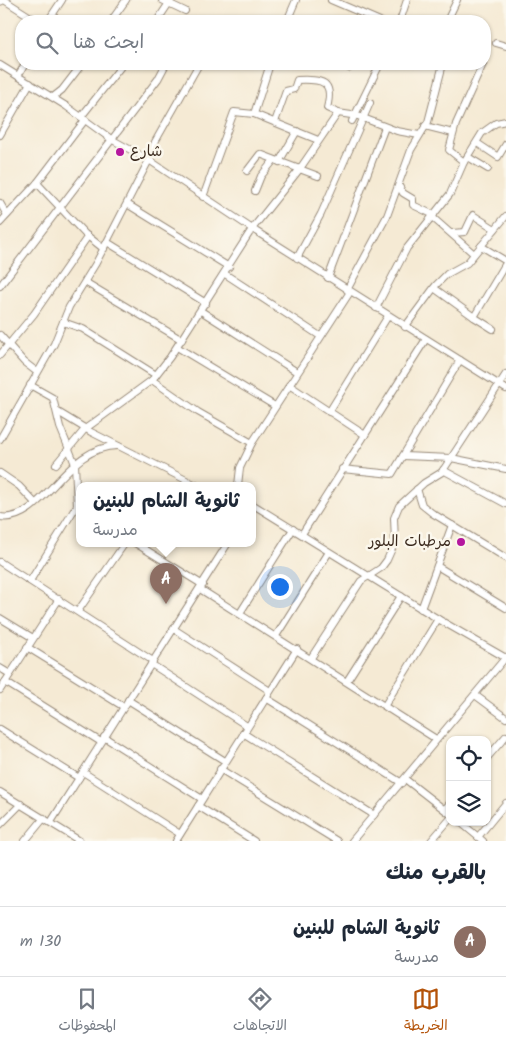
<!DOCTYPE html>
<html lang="ar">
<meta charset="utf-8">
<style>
:root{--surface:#fff;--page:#f6f6f7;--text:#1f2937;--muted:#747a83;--line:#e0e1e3;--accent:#b45309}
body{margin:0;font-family:Kalam,"Playpen Sans Arabic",sans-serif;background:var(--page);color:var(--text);direction:rtl}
.controls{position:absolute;right:15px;bottom:15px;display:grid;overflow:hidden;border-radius:10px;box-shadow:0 1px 4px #0004}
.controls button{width:45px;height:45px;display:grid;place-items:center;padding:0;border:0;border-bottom:1px solid var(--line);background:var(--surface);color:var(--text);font:25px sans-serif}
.you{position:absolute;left:279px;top:586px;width:18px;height:18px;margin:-12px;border:4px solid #fff;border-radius:50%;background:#1a73e8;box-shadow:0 0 0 8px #1a73e833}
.badge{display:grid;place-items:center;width:32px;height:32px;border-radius:50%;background:var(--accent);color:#fff;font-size:16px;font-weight:700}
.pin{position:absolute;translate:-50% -41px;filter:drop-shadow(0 1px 2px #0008)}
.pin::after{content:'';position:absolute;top:26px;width:18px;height:15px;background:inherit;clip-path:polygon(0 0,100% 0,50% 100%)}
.popup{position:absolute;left:76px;top:482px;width:180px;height:65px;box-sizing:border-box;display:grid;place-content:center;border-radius:10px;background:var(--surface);filter:drop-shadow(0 1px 4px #0005);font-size:16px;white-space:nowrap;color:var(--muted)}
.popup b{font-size:19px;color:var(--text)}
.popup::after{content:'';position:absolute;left:50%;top:100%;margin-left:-10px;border:10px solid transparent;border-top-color:var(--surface)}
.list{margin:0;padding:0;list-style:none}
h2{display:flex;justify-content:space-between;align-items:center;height:65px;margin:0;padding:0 20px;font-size:21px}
h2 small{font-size:16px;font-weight:400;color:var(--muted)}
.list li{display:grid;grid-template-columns:32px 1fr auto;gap:15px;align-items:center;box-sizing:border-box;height:70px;padding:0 20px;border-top:1px solid var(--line)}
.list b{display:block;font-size:19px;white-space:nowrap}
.list p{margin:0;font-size:16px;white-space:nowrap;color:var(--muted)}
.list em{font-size:16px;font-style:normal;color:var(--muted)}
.icon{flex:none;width:28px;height:28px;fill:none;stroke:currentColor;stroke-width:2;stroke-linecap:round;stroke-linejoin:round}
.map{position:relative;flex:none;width:506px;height:841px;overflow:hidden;direction:ltr}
.search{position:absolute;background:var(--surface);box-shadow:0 1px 4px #0004;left:15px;right:15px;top:15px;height:55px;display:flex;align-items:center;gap:12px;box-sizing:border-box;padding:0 18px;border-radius:20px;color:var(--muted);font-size:19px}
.sheet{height:135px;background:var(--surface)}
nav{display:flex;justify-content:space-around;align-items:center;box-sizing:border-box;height:70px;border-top:1px solid var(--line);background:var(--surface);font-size:14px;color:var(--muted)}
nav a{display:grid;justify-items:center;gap:2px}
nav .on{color:var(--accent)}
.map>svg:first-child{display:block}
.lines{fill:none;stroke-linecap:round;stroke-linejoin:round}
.minor-casing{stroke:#988a79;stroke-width:8}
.minor{stroke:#fff;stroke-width:6}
.poi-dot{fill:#b5179e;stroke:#fbf7ec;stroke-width:2}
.labels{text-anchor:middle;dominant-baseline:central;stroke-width:5;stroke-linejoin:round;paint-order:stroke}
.poi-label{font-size:15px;fill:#3b2a1e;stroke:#fbf7ec;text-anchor:start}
</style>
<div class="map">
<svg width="506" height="841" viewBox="0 0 506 841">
<rect width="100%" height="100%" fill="#fbf7ec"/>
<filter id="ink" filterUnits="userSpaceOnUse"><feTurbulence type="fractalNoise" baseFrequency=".02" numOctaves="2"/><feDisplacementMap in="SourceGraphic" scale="10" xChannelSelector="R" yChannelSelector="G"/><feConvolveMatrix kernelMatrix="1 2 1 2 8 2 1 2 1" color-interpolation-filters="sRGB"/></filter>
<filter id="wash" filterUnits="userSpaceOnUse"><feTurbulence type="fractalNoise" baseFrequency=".0096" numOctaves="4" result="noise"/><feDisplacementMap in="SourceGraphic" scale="20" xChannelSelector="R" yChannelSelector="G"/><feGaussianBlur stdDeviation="1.12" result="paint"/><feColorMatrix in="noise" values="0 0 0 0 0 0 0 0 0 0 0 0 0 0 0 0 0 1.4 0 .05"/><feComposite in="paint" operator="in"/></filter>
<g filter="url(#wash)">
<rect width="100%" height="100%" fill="#f5ead4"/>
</g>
<g filter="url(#ink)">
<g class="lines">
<defs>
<g id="minor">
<path d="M162,0L185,11"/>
<path d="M331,0L380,21"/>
<path d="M0,2L4,0L37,21"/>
<path d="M48,21L62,0"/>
<path d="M111,21L126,0"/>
<path d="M157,21L171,0"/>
<path d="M287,21L296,0"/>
<path d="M400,21L407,0"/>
<path d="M447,21L457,0"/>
<path d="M496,43L506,46"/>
<path d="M270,64L254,114L318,140"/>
<path d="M0,65L66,106L111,139L149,160L257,232L506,389"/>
<path d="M349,68L351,64"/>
<path d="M18,76L25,64"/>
<path d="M53,97L62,90L82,64"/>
<path d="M81,117L123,64"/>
<path d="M352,121L380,64"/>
<path d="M275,122L286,91L294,89L297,80C323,79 334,81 327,108L338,113L358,116L397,131L419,135"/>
<path d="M425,126L453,133"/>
<path d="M0,135L30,83"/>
<path d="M477,143L498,157L506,144"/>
<path d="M468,157L488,169"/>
<path d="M279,162L297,131"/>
<path d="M464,162L449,150L456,124L483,64"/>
<path d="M247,171L260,154L318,176"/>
<path d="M37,183L85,234L104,249"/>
<path d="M399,186L403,193L413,199V205L434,215"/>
<path d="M255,191L261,176L274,160"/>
<path d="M203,197L234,112L254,114"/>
<path d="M0,203L7,215"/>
<path d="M127,204L229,267"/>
<path d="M432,217L474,254"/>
<path d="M0,223L37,183L85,120"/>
<path d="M452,233L465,232L473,215L495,229"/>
<path d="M107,242L206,303"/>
<path d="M481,246L506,261"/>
<path d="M297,258L321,214L370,103"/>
<path d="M225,274L320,336"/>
<path d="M328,278L385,127"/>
<path d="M85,282L182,340"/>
<path d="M0,286L158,79L166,64"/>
<path d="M434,288L474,317L506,263"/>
<path d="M347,290L387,216L411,150L428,122L443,64"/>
<path d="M376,308L407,248L450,194L464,162L482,133L496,123L506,121"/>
<path d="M201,311L297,372"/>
<path d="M474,317L493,329"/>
<path d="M63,322L83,329L156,375"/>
<path d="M405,327L436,285L447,274L467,263L506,216"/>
<path d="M0,335L24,362L37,372"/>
<path d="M177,347L275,406"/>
<path d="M0,355L34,314L88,236"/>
<path d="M152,380L198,412L252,443"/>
<path d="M30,385L53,398L60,427L75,464L77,506"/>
<path d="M289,385L365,435"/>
<path d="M58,412L91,432L196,485"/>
<path d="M329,412L388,316"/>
<path d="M0,439L54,344L69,307L96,263L149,160L155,142L199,64"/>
<path d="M403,456L451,458L506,469"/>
<path d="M56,464L85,429L152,380L170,357L252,229L299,170L338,113"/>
<path d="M342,469L392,474L460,360"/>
<path d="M443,470L506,504"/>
<path d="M0,473L19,486L36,504"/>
<path d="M238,485L240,468L252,443L350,292"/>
<path d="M417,489L422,505L432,513L506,558"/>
<path d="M252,504L438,619L506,658"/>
<path d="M0,517C43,524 65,445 118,446"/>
<path d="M302,534L426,339"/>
<path d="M135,543L203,585"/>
<path d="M0,562L153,661"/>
<path d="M437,566L506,608"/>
<path d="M30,581L74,510L77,506L80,507"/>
<path d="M200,589L436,739"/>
<path d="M421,609L452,525"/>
<path d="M78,611L125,543"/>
<path d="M240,613L293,529"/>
<path d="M0,618L33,638"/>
<path d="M174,629L270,691"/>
<path d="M276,636L329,552"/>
<path d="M27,647L124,707"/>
<path d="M311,658L361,581L381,568L387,560L395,542L394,518L399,506L424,483L442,472L506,374"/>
<path d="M151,664L247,726"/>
<path d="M0,668L10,674"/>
<path d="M347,681L401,596"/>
<path d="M5,682L101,742"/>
<path d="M0,690L59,599"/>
<path d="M475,695L506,718"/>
<path d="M266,698L402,783"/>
<path d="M128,700L225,761"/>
<path d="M385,705L438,619"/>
<path d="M0,729L79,778"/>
<path d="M243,733L374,815"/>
<path d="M104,737L202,799"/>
<path d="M487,758L506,736"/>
<path d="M220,769L337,841"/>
<path d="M83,772L180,834"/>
<path d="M405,779L450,814"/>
<path d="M0,792L80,841"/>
<path d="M198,806L254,841"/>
<path d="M445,809L450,803"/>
<path d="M51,822L228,543"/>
<path d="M460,822L483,841"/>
<path d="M0,825L21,804"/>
<path d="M478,837L506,803"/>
<path d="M25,841L44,818"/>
<path d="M176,841L297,649"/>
<path d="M352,841L506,657"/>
<path d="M431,841L450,819"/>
</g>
</defs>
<use href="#minor" class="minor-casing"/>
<use href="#minor" class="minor"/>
</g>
</g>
<g class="poi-dot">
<circle cx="120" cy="152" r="5"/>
<circle cx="461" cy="542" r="5"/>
</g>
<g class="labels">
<g class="poi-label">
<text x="130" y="152">شارع</text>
<text x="451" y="542" text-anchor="end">مرطبات البلور</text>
</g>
</g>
</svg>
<div class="controls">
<button><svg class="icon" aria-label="locate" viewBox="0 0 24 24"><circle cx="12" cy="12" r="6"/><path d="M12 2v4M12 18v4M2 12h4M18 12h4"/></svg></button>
<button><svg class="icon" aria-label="layers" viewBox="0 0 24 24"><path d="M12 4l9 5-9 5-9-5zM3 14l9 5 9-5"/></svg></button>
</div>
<div class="you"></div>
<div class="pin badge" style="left:166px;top:604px;background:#8d6e63">A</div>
<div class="popup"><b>ثانوية الشام للبنين</b>مدرسة</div>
<div class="search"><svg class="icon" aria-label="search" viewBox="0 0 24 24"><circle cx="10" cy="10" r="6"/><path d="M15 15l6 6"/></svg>ابحث هنا</div>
</div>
<section class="sheet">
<h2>بالقرب منك<small></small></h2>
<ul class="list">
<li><span class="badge" style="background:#8d6e63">A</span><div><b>ثانوية الشام للبنين</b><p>مدرسة</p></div><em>130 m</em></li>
</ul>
</section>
<nav>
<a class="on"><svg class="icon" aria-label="map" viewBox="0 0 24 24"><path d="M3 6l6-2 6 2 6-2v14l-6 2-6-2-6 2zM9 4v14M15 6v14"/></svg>الخريطة</a>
<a><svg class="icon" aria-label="directions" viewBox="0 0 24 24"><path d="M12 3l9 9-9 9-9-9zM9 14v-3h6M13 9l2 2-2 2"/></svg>الاتجاهات</a>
<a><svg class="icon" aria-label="saved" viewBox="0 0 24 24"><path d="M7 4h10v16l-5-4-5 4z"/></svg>المحفوظات</a>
</nav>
